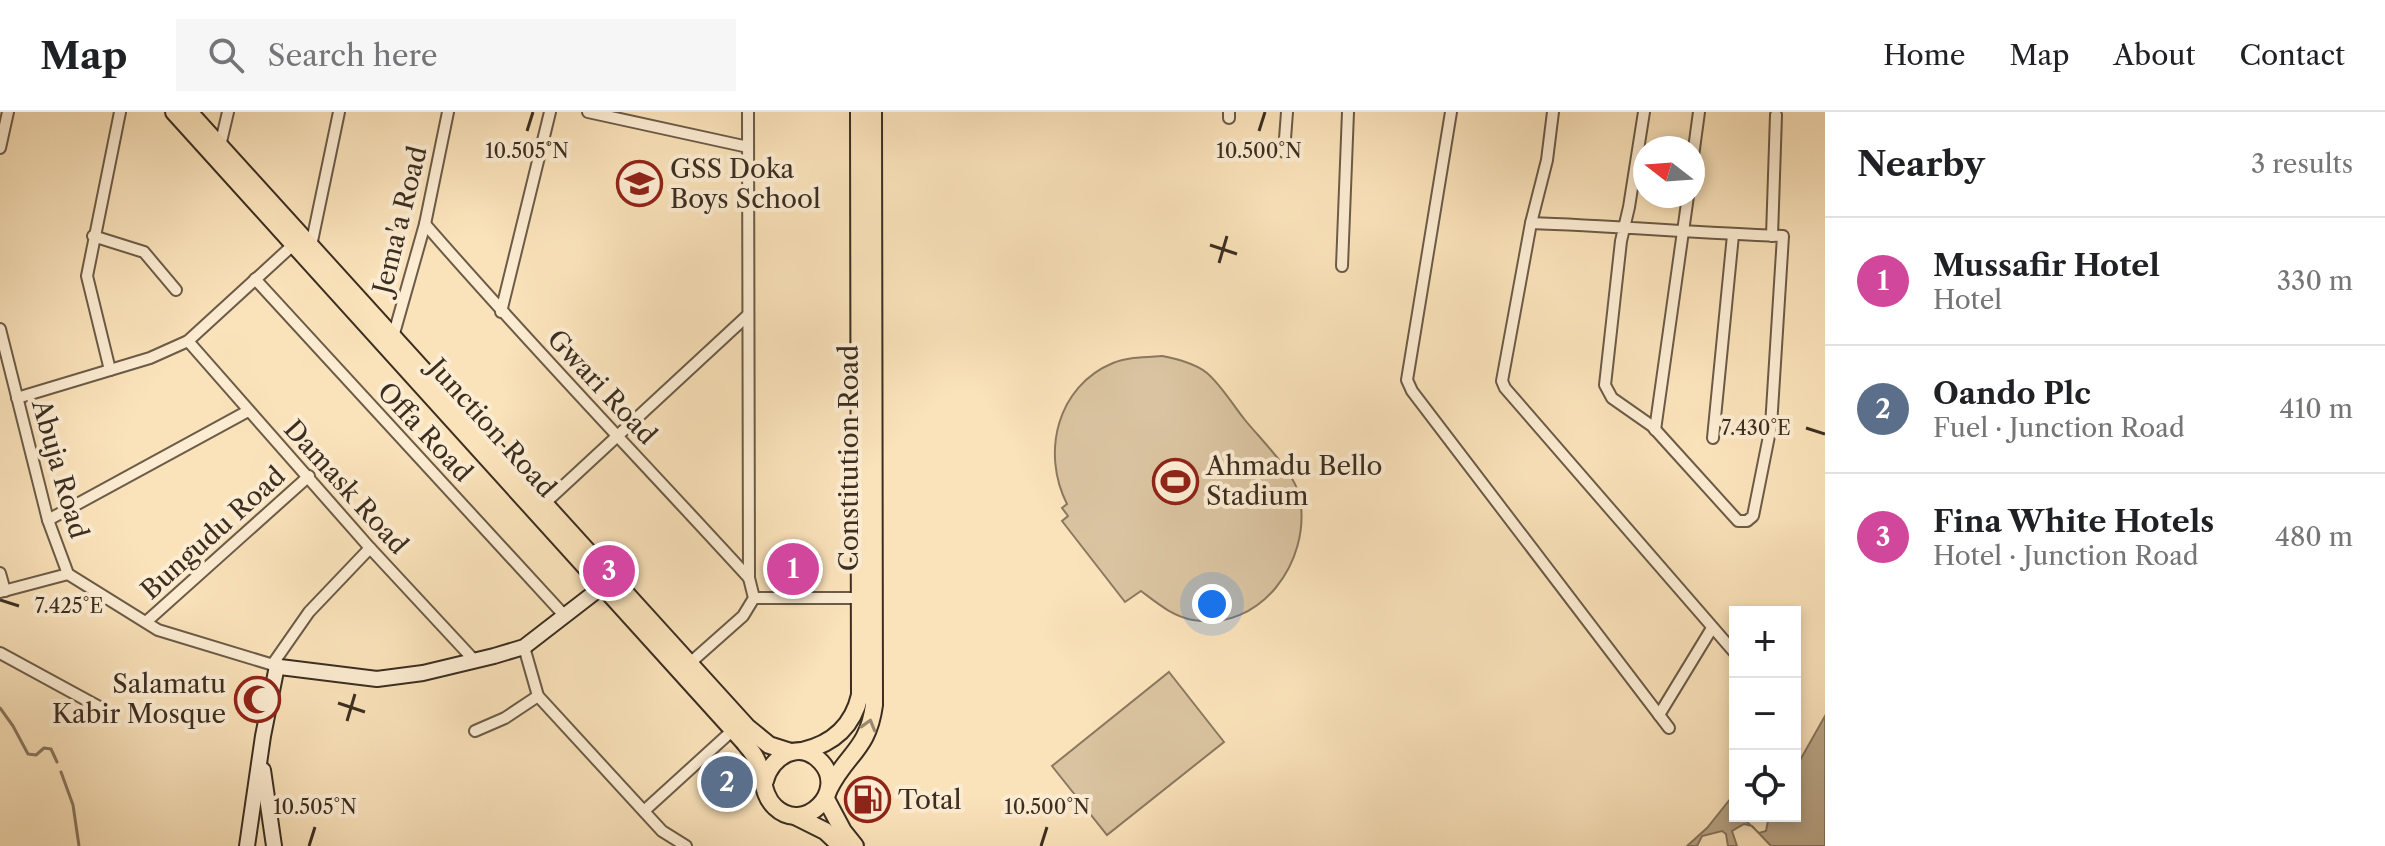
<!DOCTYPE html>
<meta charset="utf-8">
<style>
:root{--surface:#fff;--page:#f6f6f6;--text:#202124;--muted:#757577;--line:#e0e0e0;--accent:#8f2418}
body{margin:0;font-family:"Libre Caslon Text",serif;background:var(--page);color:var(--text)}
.controls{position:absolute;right:24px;bottom:24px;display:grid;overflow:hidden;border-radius:0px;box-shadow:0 4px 12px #0003}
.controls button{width:72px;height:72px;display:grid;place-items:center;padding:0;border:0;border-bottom:2px solid var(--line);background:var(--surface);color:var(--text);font:40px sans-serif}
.compass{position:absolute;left:1633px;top:24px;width:72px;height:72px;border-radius:50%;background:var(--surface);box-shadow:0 4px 12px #0003;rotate:287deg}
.you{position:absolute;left:1212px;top:492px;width:28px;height:28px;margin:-20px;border:6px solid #fff;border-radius:50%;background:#1a73e8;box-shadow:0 0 0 12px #1a73e833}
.badge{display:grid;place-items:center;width:52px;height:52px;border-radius:50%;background:var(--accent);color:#fff;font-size:26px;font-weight:700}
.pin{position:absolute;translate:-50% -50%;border:4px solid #fff;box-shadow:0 2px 8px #0006}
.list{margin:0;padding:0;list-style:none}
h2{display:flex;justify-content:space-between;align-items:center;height:104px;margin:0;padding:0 32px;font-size:34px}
h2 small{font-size:26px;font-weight:400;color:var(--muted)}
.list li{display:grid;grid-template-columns:52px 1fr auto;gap:24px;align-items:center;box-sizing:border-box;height:128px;padding:0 32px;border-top:2px solid var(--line)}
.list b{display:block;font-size:30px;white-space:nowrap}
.list p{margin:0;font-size:26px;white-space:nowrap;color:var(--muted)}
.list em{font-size:26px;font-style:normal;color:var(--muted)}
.icon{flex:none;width:44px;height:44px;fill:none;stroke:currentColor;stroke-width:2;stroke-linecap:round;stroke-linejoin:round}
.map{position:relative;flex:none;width:1825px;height:734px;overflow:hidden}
header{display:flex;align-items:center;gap:48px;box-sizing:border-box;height:112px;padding:0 40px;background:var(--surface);border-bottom:2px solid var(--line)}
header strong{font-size:38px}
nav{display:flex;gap:44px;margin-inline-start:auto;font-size:28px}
.search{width:560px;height:72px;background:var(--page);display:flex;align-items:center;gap:20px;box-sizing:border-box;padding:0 28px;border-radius:0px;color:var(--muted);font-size:30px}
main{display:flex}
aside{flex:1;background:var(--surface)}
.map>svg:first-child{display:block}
.green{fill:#dac3a0;stroke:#8a7860;stroke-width:2}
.water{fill:#b9a586;stroke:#87755e;stroke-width:2}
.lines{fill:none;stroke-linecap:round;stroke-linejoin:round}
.stream{stroke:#87755e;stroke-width:3}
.street-casing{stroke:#6b5b47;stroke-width:14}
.secondary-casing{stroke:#3b2e21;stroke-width:18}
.primary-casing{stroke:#3b2e21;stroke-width:20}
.street{stroke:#fcecd2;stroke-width:10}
.secondary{stroke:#fcecd2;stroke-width:14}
.primary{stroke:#fae2ba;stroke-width:16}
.oneway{stroke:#9a886e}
.ticks{fill:none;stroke:#3b2e21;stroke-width:3}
.labels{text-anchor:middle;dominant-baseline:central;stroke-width:8;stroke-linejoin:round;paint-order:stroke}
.poi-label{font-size:26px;fill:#3b2e21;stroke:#fcecd2;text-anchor:start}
.street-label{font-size:26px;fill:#3b2e21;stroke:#fcecd2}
.ticks-label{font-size:20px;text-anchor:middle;fill:#3b2e21;stroke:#fcecd2;stroke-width:8;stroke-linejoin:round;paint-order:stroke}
</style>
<header>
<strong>Map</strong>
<div class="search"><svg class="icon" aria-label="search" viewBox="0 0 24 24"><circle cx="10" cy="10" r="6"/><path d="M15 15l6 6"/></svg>Search here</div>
<nav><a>Home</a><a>Map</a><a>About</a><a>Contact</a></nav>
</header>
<main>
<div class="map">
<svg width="1825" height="734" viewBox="0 0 1825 734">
<rect width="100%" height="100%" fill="#fae2ba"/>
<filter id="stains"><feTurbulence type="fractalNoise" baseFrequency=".0025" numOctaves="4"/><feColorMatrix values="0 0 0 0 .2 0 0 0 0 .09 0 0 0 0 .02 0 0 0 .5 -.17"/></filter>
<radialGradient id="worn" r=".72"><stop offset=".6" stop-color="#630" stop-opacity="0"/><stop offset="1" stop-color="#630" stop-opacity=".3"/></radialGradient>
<g class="green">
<path d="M1162,244C1176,247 1195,251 1207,261C1221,273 1233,293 1245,308C1262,329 1296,361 1300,387C1311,449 1261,520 1193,508C1172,504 1157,491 1141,479L1125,490L1062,409L1068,404L1062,396L1067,392C1041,341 1057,274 1113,251C1128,245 1146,245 1162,244Z"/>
<path d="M1169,560L1224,630L1107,723L1052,654Z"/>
</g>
<path class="water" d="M1825,604V734H1771L1752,714L1744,712L1732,719L1737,734H1728L1726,722L1722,719L1702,724L1697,734H1687L1707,716L1735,681V693L1731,695L1730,700L1744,707L1759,721L1766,719L1769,704H1795V657Z"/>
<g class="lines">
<g class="stream">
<path d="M0,596L13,614L28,642L36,643L44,636L51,637L57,650"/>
<path d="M61,660L73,693L79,734"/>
</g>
<defs>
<g id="street">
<path d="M588,0L748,35"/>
<path d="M1451,0L1407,268L1412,279L1669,616"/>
<path d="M1553,0L1547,48L1531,111L1502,269L1505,276L1735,541"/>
<path d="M1229,6V0"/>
<path d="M220,34L228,0"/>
<path d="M0,36L8,0"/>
<path d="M1284,40L1287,0"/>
<path d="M1693,44L1699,0"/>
<path d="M1531,111C1615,114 1699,121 1783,124L1771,314L1753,404L1747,409H1738L1652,314L1612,286L1605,273L1621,129L1629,95L1644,0"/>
<path d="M425,112C530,233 641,348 749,466"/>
<path d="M93,124L144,140L176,178"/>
<path d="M1772,124L1776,3"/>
<path d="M311,134L339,0"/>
<path d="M1342,154L1348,0"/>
<path d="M255,167L563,502"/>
<path d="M501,200L550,0"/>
<path d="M0,217L48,408L68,462"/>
<path d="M393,225L425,112L448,0"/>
<path d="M188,229L370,436L474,548"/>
<path d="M110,258L87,164L120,0"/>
<path d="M17,286L150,246L188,229L293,133"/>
<path d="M1655,318L1688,84"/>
<path d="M1713,326L1733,123"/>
<path d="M545,391L747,204"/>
<path d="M48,408L248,299"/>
<path d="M0,461L5,479"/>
<path d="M68,462L158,518L280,555"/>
<path d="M0,480L68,462"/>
<path d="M754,486H861"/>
<path d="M146,510L309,364"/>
<path d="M524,535L538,584L662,719L686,734"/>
<path d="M0,541L101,596"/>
<path d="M690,551L743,504L754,486L749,466L748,0"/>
<path d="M272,553L309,500L370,436"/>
<path d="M1659,603L1712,516"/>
<path d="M475,619L505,606L538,584"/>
<path d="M644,699L733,618"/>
</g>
<g id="secondary">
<path d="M263,658L274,734"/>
<path d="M247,734L263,624L276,559L280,555L377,567L423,561L494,544L524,535L603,474"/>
</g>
<g id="primary">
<path d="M174,0L743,629C748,635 754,641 757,649C764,664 762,683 775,695C804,723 848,679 821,650C800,627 771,644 765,669"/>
<path d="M189,0L747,615L769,633L791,640"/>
<path d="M802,639C833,632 853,614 860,583L859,0"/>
<path d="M829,677C847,641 868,638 874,593L873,0"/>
<path d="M826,687L843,719L855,734"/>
<path d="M795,704L825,719L841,734"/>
</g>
</defs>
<use href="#street" class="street-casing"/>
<use href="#secondary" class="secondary-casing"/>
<use href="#primary" class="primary-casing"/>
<use href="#street" class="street"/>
<use href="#secondary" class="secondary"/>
<use href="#primary" class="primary"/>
</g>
<defs><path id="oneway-chevron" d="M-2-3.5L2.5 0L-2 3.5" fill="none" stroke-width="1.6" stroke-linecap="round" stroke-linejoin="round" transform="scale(2)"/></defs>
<use class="oneway" href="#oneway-chevron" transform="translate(869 613) rotate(-74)"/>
<path class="ticks" d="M527,19L533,0M1259,19L1265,0M1210,133L1237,142M1219,151L1227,124M1806,316L1825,322M0,488L19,494M338,591L365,600M347,609L355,582M309,734L315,715M1041,734L1047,715"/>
<defs>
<symbol id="school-ring" viewBox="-11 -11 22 22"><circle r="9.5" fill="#fcecd2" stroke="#8f2418" stroke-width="1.5"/><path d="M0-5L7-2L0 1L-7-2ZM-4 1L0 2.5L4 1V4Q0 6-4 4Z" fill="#8f2418"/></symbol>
<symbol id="stadium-ring" viewBox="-11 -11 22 22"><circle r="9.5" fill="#fcecd2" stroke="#8f2418" stroke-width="1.5"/><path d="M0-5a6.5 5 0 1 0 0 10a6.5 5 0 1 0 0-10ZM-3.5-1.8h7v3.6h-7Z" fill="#8f2418"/></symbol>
<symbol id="mosque-ring" viewBox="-11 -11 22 22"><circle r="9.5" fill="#fcecd2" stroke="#8f2418" stroke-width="1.5"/><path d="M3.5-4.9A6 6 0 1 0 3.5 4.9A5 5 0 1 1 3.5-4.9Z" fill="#8f2418"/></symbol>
<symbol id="fuel-ring" viewBox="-11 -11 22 22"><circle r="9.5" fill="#fcecd2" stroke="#8f2418" stroke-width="1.5"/><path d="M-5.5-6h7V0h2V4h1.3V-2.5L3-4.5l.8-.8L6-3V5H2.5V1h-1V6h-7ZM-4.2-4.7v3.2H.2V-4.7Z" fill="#8f2418"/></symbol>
</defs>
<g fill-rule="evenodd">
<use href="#school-ring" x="614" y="46" width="51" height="51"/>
<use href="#stadium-ring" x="1150" y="344" width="51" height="51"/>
<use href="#mosque-ring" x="232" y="562" width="51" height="51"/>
<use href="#fuel-ring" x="842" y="662" width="51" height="51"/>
</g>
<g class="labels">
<g class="poi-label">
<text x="670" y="57">GSS Doka<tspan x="670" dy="30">Boys School</tspan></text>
<text x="1206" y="354">Ahmadu Bello<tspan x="1206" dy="30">Stadium</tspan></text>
<text x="226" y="572" text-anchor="end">Salamatu<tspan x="226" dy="30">Kabir Mosque</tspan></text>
<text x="898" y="688">Total</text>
</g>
<g class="street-label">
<text transform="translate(400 108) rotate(-76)">Jema'a Road</text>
<text transform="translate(602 275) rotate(47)">Gwari Road</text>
<text transform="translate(492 316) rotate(48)">Junction Road</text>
<text transform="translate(425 320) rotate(47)">Offa Road</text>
<text transform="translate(849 346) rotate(-90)">Constitution Road</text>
<text transform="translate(60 357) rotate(74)">Abuja Road</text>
<text transform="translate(346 375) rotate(48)">Damask Road</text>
<text transform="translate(213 421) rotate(-42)">Bungudu Road</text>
</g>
</g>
<g class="ticks-label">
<text x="527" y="46">10.505°N</text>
<text x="1259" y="46">10.500°N</text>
<text x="1756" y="323">7.430°E</text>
<text x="69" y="501">7.425°E</text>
<text x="315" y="702">10.505°N</text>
<text x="1047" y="702">10.500°N</text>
</g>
<rect width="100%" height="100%" filter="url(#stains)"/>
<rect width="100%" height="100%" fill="url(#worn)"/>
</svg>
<div class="controls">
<button>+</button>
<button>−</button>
<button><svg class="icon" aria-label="locate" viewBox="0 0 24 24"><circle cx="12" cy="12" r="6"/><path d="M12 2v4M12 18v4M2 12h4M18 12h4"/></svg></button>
</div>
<svg class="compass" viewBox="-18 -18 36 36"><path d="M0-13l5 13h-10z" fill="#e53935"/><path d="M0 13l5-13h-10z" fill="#757577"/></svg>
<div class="you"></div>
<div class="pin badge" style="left:793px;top:457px;background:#d1479c">1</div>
<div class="pin badge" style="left:727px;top:670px;background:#5c6f8a">2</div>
<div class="pin badge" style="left:609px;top:459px;background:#d1479c">3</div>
</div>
<aside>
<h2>Nearby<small>3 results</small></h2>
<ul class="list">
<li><span class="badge" style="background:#d1479c">1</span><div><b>Mussafir Hotel</b><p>Hotel</p></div><em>330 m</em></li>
<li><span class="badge" style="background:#5c6f8a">2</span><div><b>Oando Plc</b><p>Fuel · Junction Road</p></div><em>410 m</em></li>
<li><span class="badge" style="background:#d1479c">3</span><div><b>Fina White Hotels</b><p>Hotel · Junction Road</p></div><em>480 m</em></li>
</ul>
</aside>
</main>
